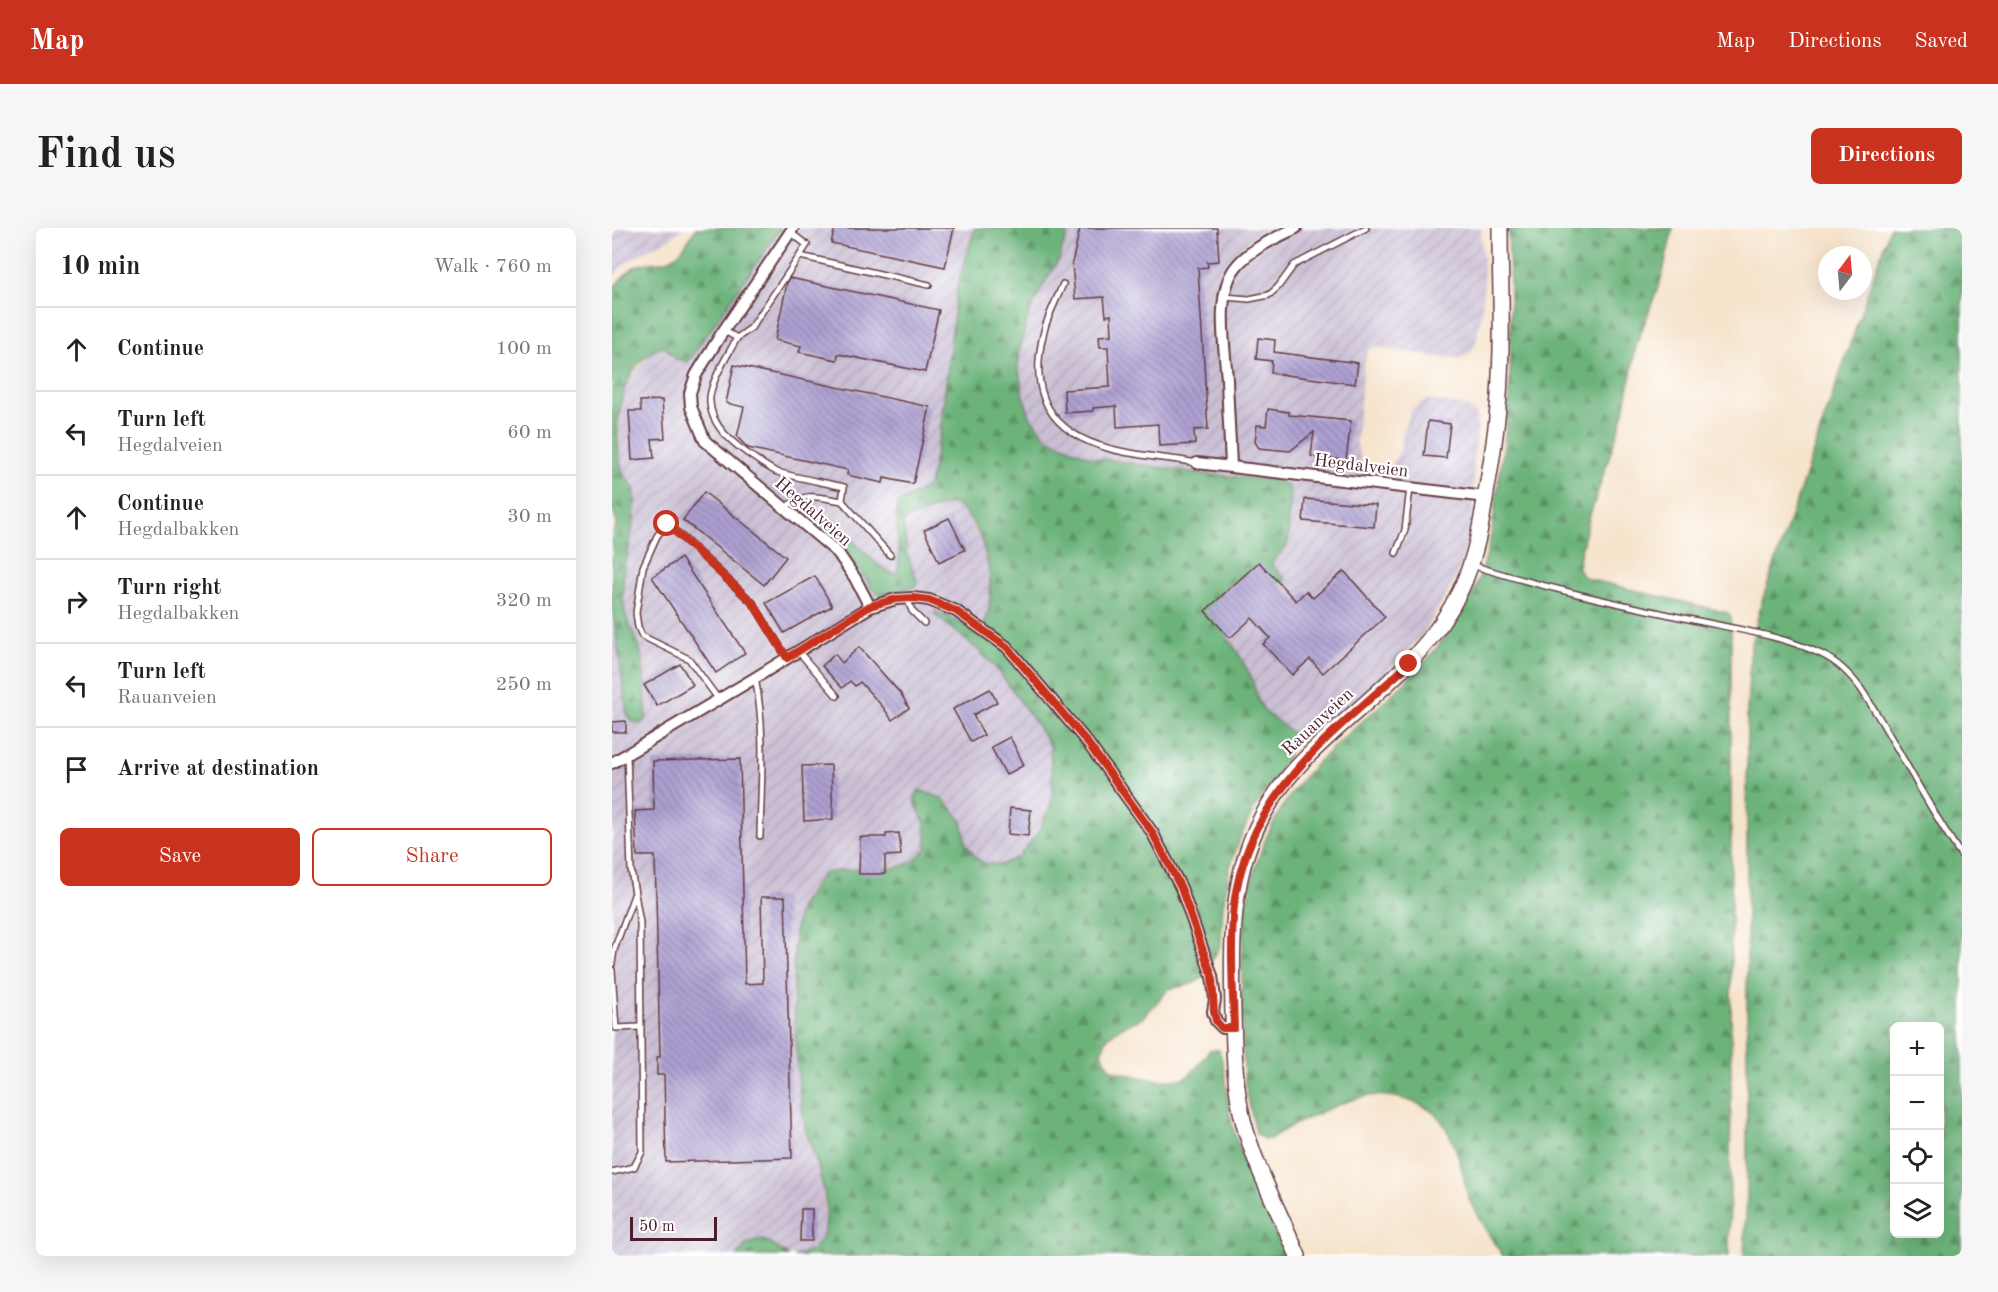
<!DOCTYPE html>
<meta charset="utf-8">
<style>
:root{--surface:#fff;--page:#f6f6f6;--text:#222;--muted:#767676;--line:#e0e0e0;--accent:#c8321e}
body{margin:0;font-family:"Old Standard TT",serif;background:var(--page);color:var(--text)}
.controls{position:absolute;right:18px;bottom:18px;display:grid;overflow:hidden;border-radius:9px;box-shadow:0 6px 24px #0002}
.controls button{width:54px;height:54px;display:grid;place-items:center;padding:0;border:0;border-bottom:2px solid var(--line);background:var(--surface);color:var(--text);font:30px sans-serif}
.compass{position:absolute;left:1206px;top:18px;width:54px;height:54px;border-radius:50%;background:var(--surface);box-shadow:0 6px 24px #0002;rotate:16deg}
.scale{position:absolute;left:18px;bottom:15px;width:87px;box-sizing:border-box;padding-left:6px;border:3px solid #4a1f2b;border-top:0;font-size:16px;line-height:21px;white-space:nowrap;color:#4a1f2b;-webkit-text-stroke:4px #fff;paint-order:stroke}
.stop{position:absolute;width:18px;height:18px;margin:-14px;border:4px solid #c8321e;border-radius:50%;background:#fff}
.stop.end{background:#c8321e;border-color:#fff;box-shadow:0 2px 6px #0008}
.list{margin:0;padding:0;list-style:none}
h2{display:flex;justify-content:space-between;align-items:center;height:78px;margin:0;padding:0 24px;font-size:26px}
h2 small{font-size:20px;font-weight:400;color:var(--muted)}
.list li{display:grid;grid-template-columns:39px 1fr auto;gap:18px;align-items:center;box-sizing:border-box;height:84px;padding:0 24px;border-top:2px solid var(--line)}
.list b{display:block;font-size:22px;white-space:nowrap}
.list p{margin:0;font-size:20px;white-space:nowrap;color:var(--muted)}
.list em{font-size:20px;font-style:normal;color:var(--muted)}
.actions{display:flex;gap:12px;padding:18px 24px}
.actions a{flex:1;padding:14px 0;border:2px solid var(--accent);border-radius:9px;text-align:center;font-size:21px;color:var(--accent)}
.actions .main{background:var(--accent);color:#fff}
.icon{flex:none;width:33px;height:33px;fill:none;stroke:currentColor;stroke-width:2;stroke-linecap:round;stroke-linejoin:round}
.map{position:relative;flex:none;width:1350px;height:1028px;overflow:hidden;border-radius:9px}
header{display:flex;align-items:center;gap:36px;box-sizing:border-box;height:84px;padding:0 30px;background:var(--accent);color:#fff}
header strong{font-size:28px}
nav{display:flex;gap:33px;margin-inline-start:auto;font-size:21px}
.intro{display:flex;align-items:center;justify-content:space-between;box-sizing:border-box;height:144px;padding:0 36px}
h1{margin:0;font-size:42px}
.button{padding:15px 27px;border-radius:9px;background:var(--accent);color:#fff;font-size:21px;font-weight:700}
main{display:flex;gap:36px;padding:0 36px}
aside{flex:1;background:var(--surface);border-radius:9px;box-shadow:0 6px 24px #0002}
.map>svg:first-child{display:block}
.industrial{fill:url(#industrial-furrows)}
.forest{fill:url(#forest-firs);stroke:#5b6952;stroke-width:1.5;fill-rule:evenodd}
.building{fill:url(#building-back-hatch)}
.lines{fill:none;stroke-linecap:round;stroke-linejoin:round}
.service-casing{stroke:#643c43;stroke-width:8}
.minor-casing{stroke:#643c43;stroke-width:14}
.secondary-casing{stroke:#643c43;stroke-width:18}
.service{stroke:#fff;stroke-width:5}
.minor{stroke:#fff;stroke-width:10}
.secondary{stroke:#fff;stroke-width:15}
.route{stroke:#c8321e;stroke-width:8}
.labels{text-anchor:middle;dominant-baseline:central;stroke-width:4.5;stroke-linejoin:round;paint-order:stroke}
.street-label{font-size:18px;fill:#4a1f2b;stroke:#fff}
</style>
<header>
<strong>Map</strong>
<nav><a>Map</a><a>Directions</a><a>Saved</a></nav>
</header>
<div class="intro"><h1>Find us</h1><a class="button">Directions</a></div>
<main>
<aside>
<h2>10 min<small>Walk · 760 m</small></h2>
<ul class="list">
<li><svg class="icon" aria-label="ahead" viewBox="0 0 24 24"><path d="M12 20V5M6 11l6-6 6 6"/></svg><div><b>Continue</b></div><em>100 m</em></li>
<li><svg class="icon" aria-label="left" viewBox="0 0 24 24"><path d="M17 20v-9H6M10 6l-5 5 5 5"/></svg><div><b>Turn left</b><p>Hegdalveien</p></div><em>60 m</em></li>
<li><svg class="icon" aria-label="ahead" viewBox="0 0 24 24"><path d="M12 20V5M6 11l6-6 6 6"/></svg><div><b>Continue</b><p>Hegdalbakken</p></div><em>30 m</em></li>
<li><svg class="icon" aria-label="right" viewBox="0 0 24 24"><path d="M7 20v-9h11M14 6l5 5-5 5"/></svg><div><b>Turn right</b><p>Hegdalbakken</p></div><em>320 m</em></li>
<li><svg class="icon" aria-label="left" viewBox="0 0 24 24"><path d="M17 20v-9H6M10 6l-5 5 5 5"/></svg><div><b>Turn left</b><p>Rauanveien</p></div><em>250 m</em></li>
<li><svg class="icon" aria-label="arrive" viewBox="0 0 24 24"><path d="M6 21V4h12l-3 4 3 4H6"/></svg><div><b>Arrive at destination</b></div></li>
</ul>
<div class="actions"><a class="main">Save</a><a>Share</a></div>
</aside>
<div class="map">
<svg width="1350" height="1028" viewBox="0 0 1350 1028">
<defs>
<pattern id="industrial-furrows" width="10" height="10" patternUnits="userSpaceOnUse" patternTransform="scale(1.5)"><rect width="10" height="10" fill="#cbbfd4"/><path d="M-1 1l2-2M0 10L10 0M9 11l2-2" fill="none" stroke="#b0a4b6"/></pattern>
<pattern id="forest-firs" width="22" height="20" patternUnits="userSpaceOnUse" patternTransform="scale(1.5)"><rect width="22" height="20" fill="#6cb37a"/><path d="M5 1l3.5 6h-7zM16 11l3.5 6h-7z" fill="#5b9164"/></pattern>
<pattern id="building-back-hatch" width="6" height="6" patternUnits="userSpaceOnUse" patternTransform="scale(1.5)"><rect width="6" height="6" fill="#ada0d2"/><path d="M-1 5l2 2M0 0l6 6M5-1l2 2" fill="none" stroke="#8f82ab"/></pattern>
</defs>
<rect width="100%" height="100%" fill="#fff"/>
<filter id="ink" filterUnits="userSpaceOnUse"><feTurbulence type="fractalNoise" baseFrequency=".0167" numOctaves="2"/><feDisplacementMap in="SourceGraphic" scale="12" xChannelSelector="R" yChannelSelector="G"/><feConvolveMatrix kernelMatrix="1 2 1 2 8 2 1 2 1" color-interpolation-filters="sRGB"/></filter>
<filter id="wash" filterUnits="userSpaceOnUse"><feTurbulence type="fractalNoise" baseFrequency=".008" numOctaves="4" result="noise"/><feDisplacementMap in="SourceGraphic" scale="24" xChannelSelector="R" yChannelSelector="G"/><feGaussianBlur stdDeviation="1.35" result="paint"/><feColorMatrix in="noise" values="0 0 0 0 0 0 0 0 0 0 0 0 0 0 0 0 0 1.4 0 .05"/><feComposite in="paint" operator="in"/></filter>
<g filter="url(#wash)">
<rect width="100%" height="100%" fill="#f6e3cb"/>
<g class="industrial">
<path d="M0,0H71L56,12L40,19L11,37L0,50Z"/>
<path d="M169,0H363L355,24L328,206L317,257L311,264L297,267L286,276L283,292L288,334L286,343L283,346L275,344L264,335L223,293L214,301L237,327L261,362L269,367L304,358L305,353L295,326L291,294L296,289L315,285L339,275L348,278L356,289L370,314L377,338L379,366L375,391L371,398L358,400L328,392L364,420L385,441L428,501L438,518L441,566L437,581L425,606L406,629L388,637L372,635L364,630L354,616L350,593L302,573L313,596L315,620L298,635L273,640H239L186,850L191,890L211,961L213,985V1002L205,1018L193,1027L181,1028L166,1023L158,1014L134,1016L125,1028H0V378L15,486L35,489L33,474V443L29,421L14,389L11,369V347L18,315L23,269L21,254L11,245L7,225L8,172L16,152L41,122L52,118L64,131L77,134Z"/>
<path d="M457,0H869L872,52L870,80L864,115L857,127L846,130L825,129L764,119L756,122L752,135L744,214L751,239L765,243L777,241L788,223L792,200L800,181L815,171L853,178L864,186L866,202L862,226L861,284L852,328L843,352L812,405L764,455L717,495L702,505L691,508L682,506L653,484L646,472L640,451L629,430L601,387V378L604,371L623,352L632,347L673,350L660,337L677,305L676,290L679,271L676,258L664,253L584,245L478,229L435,210L418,189L411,167L406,139L408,120L415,91L427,64L447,31Z"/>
</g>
<g class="forest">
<path d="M84,0H169L76,134L64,131L52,118C6,133 0,201 10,242C13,253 23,252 23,269C24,282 20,306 17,319C15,329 11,340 11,350C11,363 10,379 15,391C19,403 27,413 29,425C34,446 32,467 35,489L29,496L21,494L15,486L0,378V305L5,296L0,279V61C7,54 15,43 24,38C32,34 39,35 47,34C66,33 75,15 84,0Z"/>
<path d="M363,0H457L447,31L427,64L415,91L408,120L406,139L411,167L418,189L435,210L478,229L584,245L664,253L677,258L679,271L676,290L677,305L675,318L661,333L660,337L673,351V354H662L632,347L623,352L604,370L601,378V387L629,430L640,451L646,472L653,484L682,506V513L672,536L643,579L629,608L618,639L611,676L609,716L591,750L579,756L557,761L531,790L508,800L495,810L489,825L499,842C518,847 560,859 577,847C585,841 592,830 598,822H607C616,847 614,874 621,900C633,944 655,986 674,1028H181C197,1026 209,1017 213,1001C220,963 198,925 191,889C185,856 174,699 190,676C195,669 206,650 212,646C215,644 222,644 226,643C248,638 278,645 298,635C304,632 310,624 315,620L313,596L302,572L307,562L331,571L350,593L354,616L364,630L372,635L388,637L406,629L425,606L437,581L441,566L438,518L428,501L385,441L364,420L323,387L324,384C342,389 352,401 371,398C388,368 374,288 339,275C329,279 298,288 291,294L295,326L305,353L304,358L269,367L261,362L237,327L214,301L212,293L215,289L223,293C238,308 264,341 283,346L286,343C290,320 281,299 286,276C297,267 309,266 317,257L328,206L345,59Z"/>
<path d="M896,0H1061L1050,48L1024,118L1012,184L977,290L967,331L966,341L970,347L976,351L1116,385L1119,389V860L1117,1028H891C879,1009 864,990 856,968C854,961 853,953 851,946C847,929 840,908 830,894C816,873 775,864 750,869C729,874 675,898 658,911H652L644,905C640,888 635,870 633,852C630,827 631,802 630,777C628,699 634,628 681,563C695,543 715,525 733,509C785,461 831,427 863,360C877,330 881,296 885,264C891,226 896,188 898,150C900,100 898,50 896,0Z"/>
<path d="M1278,0H1350V1028H1132L1135,965V481L1139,415L1151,370ZM1282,798H1328V1006H1282Z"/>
<path d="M150,1012C160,1014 167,1023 177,1028H125L134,1016Z"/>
</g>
<g id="blocks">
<g class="building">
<path d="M223,0H342L333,39L219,15Z"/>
<path d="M468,0H605L607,33L595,34L596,39L586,40L596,201L582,202L583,216L547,218L546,196L505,199L504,178L481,180V183L453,185L452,162L498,159L496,119H488L487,108L500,107L499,87L494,88L492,69L463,71L460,35Z"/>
<path d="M178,50L327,82L313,144L226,126L225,132L187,124L189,118L163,112L175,55Z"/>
<path d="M646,110L663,112L662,124L746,135L743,156L659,145L660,133L644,131Z"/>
<path d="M122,137L318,179L301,256L272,250L271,255L235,247L236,242L136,220L125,209L132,179L114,175Z"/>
<path d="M50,172L53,210L40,211L42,230L20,232L17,183H29L28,173Z"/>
<path d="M656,181L677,184V187L739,193L734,232L699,228L702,204L678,223L647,220L643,214L645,197L654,198Z"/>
<path d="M816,193L838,196L834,230L812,228Z"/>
<path d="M92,264L174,329L152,357L71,292Z"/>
<path d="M693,271L764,277L762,299L691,293Z"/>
<path d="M337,290L353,322L327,334L312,302Z"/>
<path d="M69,330L133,425L104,445L40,349Z"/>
<path d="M647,334L684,373L694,363L701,370L732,343L773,389L711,445L698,431L680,447L651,416L658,410L640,390L618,410L593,383Z"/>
<path d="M203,348L220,378L172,405L154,375Z"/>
<path d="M247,419L289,466L297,480L280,492L271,479L248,454L243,458L238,453L230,460L210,438L223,426L230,435Z"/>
<path d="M68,436L81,457L45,478L32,457Z"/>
<path d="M378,461L385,474L361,487L372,507L359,514L341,481Z"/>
<path d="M14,493V504H0V494Z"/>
<path d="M398,509L412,537L394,547L379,519Z"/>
<path d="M128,531L133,756L151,755L149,669H173L180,930L54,934L52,847H45V829H48L43,628H25L23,583L42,582L41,533Z"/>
<path d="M219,537L221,591L192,593L190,538Z"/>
<path d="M398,580L419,582L416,608L396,606Z"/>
<path d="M287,605L289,627L273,628V646H247L248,609H274V606Z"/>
<path d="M189,981H200V1013H188Z"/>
</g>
</g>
</g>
<g filter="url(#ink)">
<use href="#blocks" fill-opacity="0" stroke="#643c43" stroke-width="1.5"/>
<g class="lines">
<defs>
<g id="service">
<path d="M188,28L317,57"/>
<path d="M451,56C445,71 436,87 432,103C416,164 436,205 499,221C526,228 556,230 585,235"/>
<path d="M613,69L637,71L657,67L666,59L682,37L754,0"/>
<path d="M111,102L125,110C116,127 100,151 98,169C96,198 124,218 145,232C151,236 158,241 165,244C186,250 210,254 232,259L230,273C206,269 193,263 173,280"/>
<path d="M125,110L139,100L195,17L178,4"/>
<path d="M230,273L278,327"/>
<path d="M784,325L793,302L798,260"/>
<path d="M860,337C932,360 1007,376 1081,392C1123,401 1169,407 1209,426C1226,434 1238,446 1249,461C1285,515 1313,575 1350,628"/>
<path d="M295,370L300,383L312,395"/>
<path d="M186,423L225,468"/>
<path d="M143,450C154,501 149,555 148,608"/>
<path d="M107,472L77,431L30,408L26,399L24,385L31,339L45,308L55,295L141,375L175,430"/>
<path d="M0,736L2,722L22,667"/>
<path d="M0,742L4,800L29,799"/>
<path d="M0,944L22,939L30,924L28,695L19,642L15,527"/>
</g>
<g id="minor">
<path d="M585,235L874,269"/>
<path d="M619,239C618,210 616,181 615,152C613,120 603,67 623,40C637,21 664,10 684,0"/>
<path d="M258,379L284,371L301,370L317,372L344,383L395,419L475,514L540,604L569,660L600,748L603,771L601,784L604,793L611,800H622"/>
<path d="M0,535L143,450L258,379L243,350L226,325L93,213L79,179L78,165L84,147L108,108L181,0"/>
</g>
<path id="secondary" d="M686,1028C668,985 642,937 631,892C622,857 622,821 621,785C619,690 618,610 688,536C743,478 813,437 848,363C863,332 869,298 874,265C881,226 887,187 888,147C891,98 888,49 888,0"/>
</defs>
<use href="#service" class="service-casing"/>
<use href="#minor" class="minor-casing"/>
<use href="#secondary" class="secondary-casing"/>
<use href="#service" class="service"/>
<use href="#minor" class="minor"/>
<use href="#secondary" class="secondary"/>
</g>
</g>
<g class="lines" filter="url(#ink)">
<path class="route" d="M55,296L141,375L175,430L258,378L284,371L301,370L317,372L344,383L395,419L475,514L540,604L569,660L600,748L602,784L604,793L610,800H622C621,759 618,717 622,677C636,565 720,506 797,436"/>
</g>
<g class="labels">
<g class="street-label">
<text transform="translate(749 238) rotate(7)">Hegdalveien</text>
<text transform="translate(201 284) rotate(41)">Hegdalveien</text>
<text transform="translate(706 494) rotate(-43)">Rauanveien</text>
</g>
</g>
</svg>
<div class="controls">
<button>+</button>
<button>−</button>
<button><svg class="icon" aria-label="locate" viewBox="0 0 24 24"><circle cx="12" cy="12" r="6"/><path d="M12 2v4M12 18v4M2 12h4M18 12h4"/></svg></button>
<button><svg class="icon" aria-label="layers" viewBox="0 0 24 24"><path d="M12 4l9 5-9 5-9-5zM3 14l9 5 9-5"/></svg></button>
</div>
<svg class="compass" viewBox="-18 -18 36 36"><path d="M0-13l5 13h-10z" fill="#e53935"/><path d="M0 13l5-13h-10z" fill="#767676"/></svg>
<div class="scale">50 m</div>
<div class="stop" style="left:55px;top:296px"></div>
<div class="stop end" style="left:797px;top:436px"></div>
</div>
</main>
